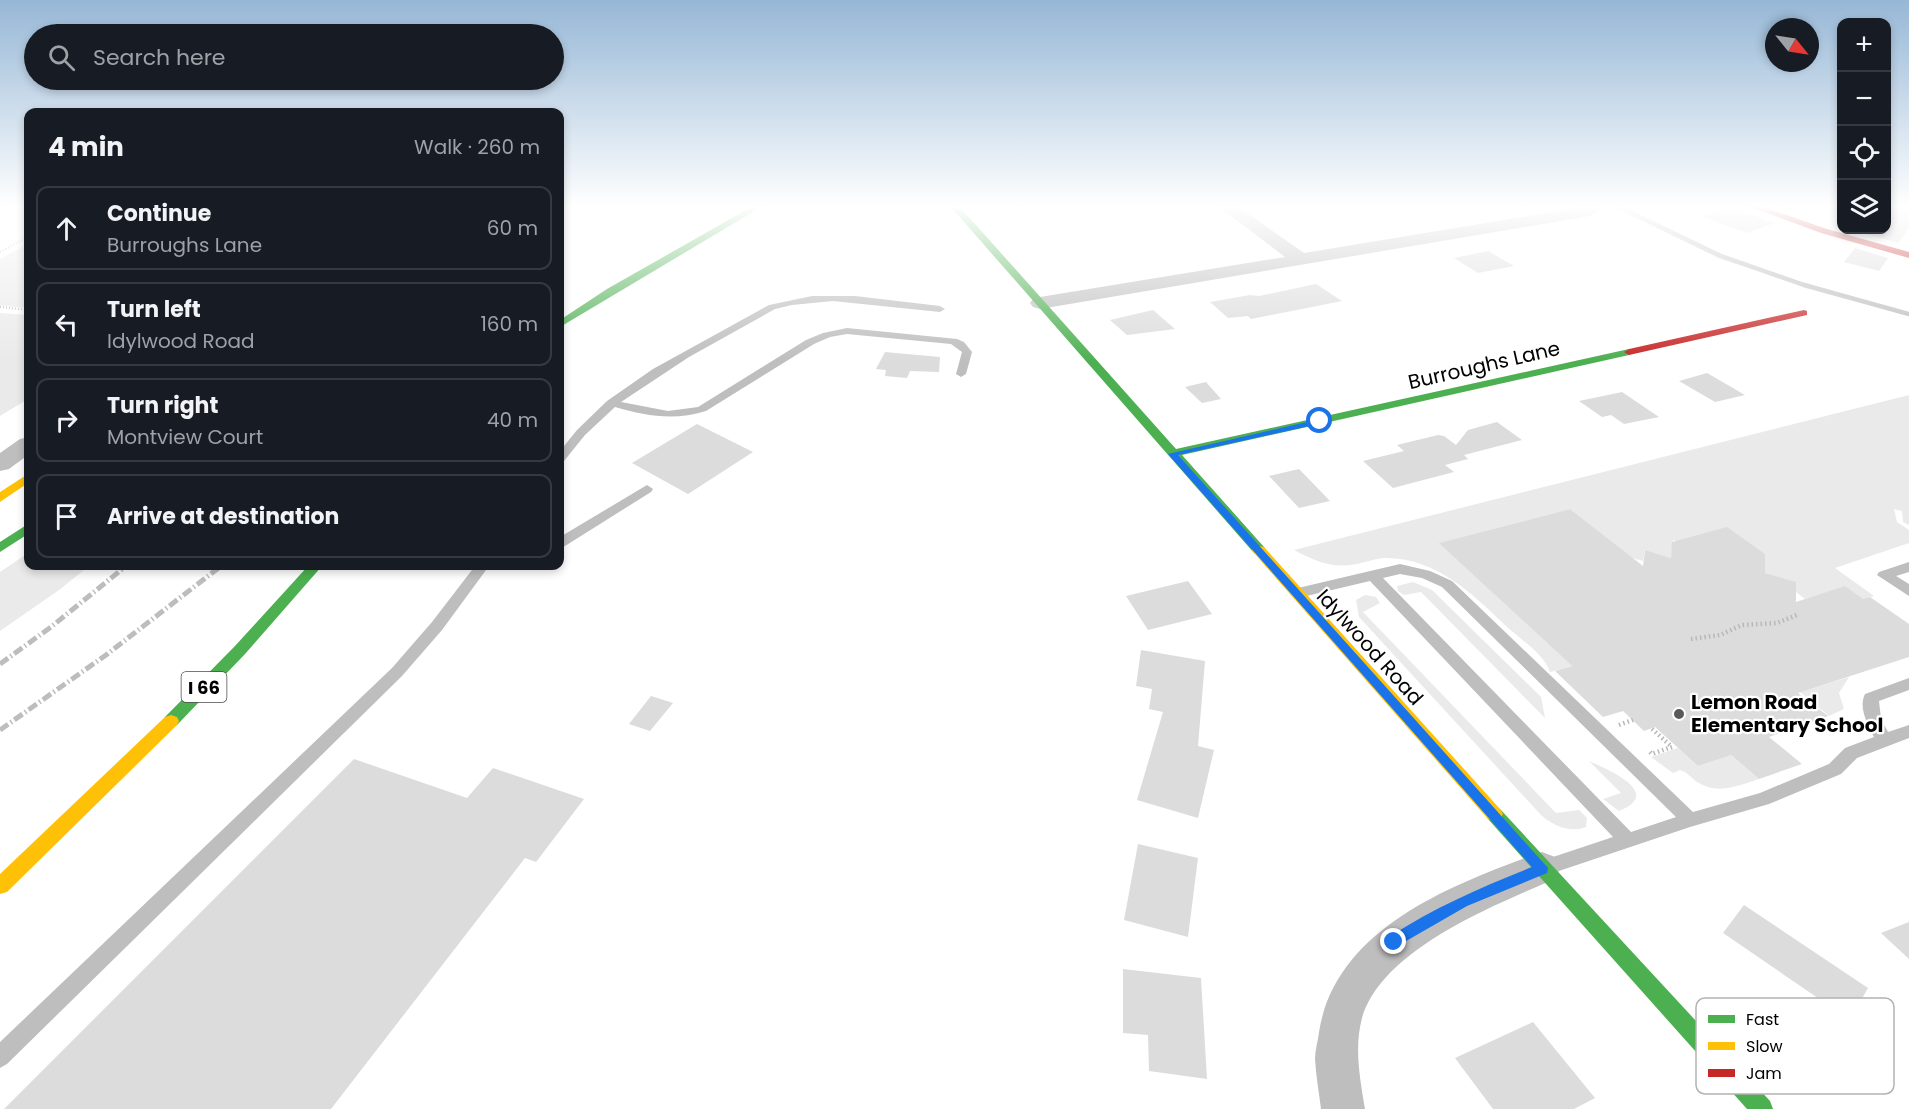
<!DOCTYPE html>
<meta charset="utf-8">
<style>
:root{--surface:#171b24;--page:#20242c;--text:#f1f3f6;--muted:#9ea1a6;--line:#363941}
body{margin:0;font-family:Poppins,sans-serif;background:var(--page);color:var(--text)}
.controls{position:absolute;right:18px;top:18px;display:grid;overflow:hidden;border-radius:12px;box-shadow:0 3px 9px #0003}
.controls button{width:54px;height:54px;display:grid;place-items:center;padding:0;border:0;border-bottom:2px solid var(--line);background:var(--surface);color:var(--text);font:30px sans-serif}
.compass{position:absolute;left:1765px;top:18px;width:54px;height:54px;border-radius:50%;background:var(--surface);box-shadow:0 3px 9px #0003;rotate:120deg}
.stop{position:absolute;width:18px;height:18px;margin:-14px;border:4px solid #1a73e8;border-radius:50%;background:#fff}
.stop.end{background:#1a73e8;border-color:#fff;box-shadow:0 2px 6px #0008}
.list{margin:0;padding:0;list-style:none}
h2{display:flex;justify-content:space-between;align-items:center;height:78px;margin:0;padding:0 24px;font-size:26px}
h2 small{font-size:20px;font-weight:400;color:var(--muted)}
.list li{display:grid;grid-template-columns:39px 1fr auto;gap:18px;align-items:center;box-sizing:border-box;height:84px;margin:0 12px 12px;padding:0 12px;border:2px solid var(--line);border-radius:12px}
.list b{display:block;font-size:22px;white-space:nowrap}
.list p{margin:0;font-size:20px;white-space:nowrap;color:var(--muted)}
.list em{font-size:20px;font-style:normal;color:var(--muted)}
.icon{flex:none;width:33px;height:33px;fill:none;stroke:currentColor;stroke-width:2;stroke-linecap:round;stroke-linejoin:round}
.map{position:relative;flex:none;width:1909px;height:1109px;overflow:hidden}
.search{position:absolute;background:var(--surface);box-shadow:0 3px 9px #0003;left:24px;top:24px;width:540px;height:66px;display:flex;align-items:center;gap:15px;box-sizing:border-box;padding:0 21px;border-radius:33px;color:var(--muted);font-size:22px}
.panel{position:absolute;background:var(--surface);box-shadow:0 3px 9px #0003;left:24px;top:108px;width:540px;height:462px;border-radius:12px}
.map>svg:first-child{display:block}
.green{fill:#eaeaea}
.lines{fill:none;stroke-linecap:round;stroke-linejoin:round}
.stream{stroke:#bcbcbc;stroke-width:4.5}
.building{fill:#dcdcdc}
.path-far1{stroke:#b8b8b8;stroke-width:2;stroke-dasharray:1 2;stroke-linecap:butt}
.path{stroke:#b8b8b8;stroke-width:4.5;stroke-dasharray:1.5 3;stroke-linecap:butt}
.lane{fill:#bebebe;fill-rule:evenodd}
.street{fill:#bebebe;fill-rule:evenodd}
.fast{fill:#4caf50;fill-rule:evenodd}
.slow{fill:#ffc107;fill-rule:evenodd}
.jam{fill:#c62828;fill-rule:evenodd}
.rail{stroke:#bdbdbd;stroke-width:5;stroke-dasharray:10 3 1.5 3;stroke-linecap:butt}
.route{fill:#1a73e8}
.poi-dot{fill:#595959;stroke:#fff;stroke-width:2}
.labels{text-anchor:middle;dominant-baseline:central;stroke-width:4.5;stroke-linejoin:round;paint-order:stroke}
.shield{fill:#fff;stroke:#4c4c4c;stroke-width:1.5}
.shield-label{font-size:18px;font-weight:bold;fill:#000}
.street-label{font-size:20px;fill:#000;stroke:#fff}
.poi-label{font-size:20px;font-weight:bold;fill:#000;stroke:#fff;text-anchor:start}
.key{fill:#fff;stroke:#b2b2b2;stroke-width:1.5}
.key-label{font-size:16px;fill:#000}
</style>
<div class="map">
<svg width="1909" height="1109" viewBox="0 0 1909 1109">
<rect width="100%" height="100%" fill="#fff"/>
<g class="green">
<path d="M28,244V308L0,306V259Z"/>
<path d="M0,313L28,315V399L0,416Z"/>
<path d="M1909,395V525L1903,522L1902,511L1894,509L1897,522L1909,530V543L1835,568L1874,596L1863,599L1845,587L1805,599L1796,592L1795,582L1765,573V567L1673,540L1671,558L1645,550L1643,561L1632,558L1570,509L1440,543L1572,666L1550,672C1544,654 1520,639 1506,626C1473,594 1436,558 1386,558C1374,558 1362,564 1350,565C1330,568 1311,559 1294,550Z"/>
<path d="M28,553V566H89L59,590L0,631V572Z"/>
<path d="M1413,582L1432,590L1541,697L1545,718L1421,592L1404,595L1398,591L1397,586Z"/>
<path d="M1365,595L1376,597L1380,603L1363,612L1556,813L1579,810L1587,818L1586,827C1571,833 1553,826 1541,815L1359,617L1356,600Z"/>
<path d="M1849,677L1839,693L1844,709L1829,716L1800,692Z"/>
<path d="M1678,748L1698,766L1724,757L1726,751L1759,779C1741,785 1717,795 1699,783C1691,779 1690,773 1680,770L1673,773L1651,757Z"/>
<path d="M1589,761C1609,770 1664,793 1619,811L1603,799L1621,793Z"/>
</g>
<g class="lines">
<path class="stream" d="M1617,206L1721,256L1804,285L1909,314"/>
</g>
<g class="building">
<path d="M1736,206H1740L1744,212L1775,223L1747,233L1700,216Z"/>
<path d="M1887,207L1909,209V228L1898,243L1866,234L1870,230H1887Z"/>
<path d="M1855,248L1888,258L1879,271L1844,262Z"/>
<path d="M1488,251L1514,266L1478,273L1454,258Z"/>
<path d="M1316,284L1342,301L1251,319L1248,316L1228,318L1210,302L1250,295L1259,296Z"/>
<path d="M1153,310L1175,329L1127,335L1110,320Z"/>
<path d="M885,352L940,357L939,372L910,371L907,378L885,376L886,370L876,369Z"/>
<path d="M1707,373L1745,395L1715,402L1679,381Z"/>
<path d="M1206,382L1221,399L1202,403L1185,387Z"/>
<path d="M1622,392L1659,417L1624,424L1611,415L1602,417L1579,401Z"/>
<path d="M1497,422L1522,440L1464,455L1468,459L1445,465L1454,472L1393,488L1363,461L1404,451L1397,445L1438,435L1444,436L1456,445L1468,430Z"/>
<path d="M697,424L753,452L688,494L632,463Z"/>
<path d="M1299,469L1330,501L1299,508L1269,476Z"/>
<path d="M1570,509L1643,566L1645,550L1671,558L1672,542L1727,527L1765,554V573L1796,582V602L1845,586L1863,599L1870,597L1909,624V657L1798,693L1828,716L1769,737L1802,764L1759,779L1731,755L1698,766L1655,727L1644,731L1623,711L1603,717L1555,671L1572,666L1439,543Z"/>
<path d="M1188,581L1212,614L1148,630L1126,596Z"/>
<path d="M1141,650L1205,661L1198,746L1214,750L1198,818L1137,800L1163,712L1149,709L1152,689L1136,686Z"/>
<path d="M651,696L673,703L650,731L629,724Z"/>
<path d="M354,759L467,798L493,768L584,799L536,862L525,858L331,1109H4Z"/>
<path d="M1138,844L1198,858L1188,937L1124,920Z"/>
<path d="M1744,905L1868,988L1850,1020L1723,933Z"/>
<path d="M1909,922V959L1881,933Z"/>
<path d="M1123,969L1201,978L1207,1079L1149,1071L1148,1035L1123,1033Z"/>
<path d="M1533,1022L1595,1098L1574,1109H1493L1455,1058Z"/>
</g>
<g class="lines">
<g class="path-far1">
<path d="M1613,206L1720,258L1909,315"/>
<path d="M0,252L28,237"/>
<path d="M0,307L28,310"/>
</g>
<g class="path">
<path d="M1691,639L1720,635L1742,625L1777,623L1797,615"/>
<path d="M1619,725L1633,720"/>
<path d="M1650,752L1652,754L1672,747L1651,728"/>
</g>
<g class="lane">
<path d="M0,206H14L0,210Z"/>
<path d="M812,296H855L940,306L945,309L940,312L833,301L792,305L775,309L689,357L621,402L668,411L698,407L806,340L823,333L847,328L957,339L964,342L972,352L966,374L961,377L956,374L962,352L951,344L847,334L830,337L814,344L706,411C674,421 646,416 615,407L585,435L564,461H560V451L577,430L607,401L653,369L769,305Z"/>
<path d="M647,485L653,489L651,492L565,546L560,547V537Z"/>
<path d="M1909,562V572L1896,576L1909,584V596L1877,575L1879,572Z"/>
<path d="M1400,564L1430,571L1452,581L1693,812L1760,793L1829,764L1845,748L1874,737C1868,725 1858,708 1865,694L1909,678V690L1879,701L1881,719L1888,732L1909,725V738L1857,758L1841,774L1769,804L1690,827L1547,875L1541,873L1538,867L1541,861L1613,837L1370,581L1298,598L1291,593L1298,588ZM1400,574L1422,578L1442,587L1676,817L1631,832L1383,578Z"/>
<path d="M475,566H489L442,630L402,676L7,1064L0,1068V1042L392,668L432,622Z"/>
</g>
<g class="street">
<path d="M1218,206H1237L1304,253L1588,206L1596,207L1598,211L1590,216L1040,309L1033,307L1030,303L1033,299L1040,297L1285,257Z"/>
<path d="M28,437V455L9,469L0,471V453L20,439Z"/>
<path d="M1542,852L1555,857L1560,868L1555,879C1495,905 1382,949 1362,1018C1354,1048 1360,1079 1365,1109H1321C1319,1093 1316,1076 1315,1059C1315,1050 1318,1041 1319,1032C1336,927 1454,884 1542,852Z"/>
</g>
<g class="fast">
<path d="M753,206H763L560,327V320L607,289Z"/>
<path d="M950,206H959L1176,449L1629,349L1634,352L1629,355L1182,455L1264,547L1266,550L1259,554L1254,553Z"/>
<path d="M28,524V534L0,552V542Z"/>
<path d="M308,566H322L245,654L177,725L171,727L165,725L163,721L165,717L235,646Z"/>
<path d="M1494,807L1500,809L1770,1101L1773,1109H1747L1488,819L1485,814L1488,809Z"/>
</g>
<g class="slow">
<path d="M28,474V483L0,502V492Z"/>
<path d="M1259,546L1264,547L1500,809L1503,814L1500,819L1494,821L1488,819L1254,553L1252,550L1254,547Z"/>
<path d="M171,715L177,717L179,721L177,725L7,892L0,894V874L165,717Z"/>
</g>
<g class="jam">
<path d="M1748,206H1761L1827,229L1909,252V258L1821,233Z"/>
<path d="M1804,310L1807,311V315L1629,355L1624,352L1629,349Z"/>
</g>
<g class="rail">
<path d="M0,664L51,627L126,566"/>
<path d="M0,730L106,655L221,566"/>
</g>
</g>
<linearGradient id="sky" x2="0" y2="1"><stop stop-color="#96b7d6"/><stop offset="0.57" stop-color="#fff"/><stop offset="1" stop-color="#fff" stop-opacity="0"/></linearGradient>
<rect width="1909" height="362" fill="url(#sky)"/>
<path class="route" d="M1320,419L1324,421L1323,423L1178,455L1548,868L1547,873L1467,906L1394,948L1389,946L1387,942L1389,937C1435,907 1482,887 1532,867L1168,454Z"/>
<circle class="poi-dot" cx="1679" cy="714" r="6"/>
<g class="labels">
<rect class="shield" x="181.5" y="672" width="45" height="30" rx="4.5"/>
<g class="shield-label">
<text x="204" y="687">I 66</text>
</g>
<g class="street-label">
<text transform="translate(1484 365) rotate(-13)">Burroughs Lane</text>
<text transform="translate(1370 647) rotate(48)">Idylwood Road</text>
</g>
<g class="poi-label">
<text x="1691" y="702">Lemon Road<tspan x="1691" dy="23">Elementary School</tspan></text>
</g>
</g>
<rect x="1696" y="998" width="198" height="96" rx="9" class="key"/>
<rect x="1708" y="1015" width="27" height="8" fill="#4caf50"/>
<rect x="1708" y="1042" width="27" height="8" fill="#ffc107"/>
<rect x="1708" y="1069" width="27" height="8" fill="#c62828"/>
<g class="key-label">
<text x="1746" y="1025">Fast</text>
<text x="1746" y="1052">Slow</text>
<text x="1746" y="1079">Jam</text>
</g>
</svg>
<div class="controls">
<button>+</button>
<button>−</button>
<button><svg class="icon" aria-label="locate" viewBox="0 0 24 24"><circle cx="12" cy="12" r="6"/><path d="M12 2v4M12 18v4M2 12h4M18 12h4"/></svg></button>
<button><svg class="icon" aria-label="layers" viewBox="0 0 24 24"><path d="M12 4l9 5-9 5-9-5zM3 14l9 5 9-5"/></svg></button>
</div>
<svg class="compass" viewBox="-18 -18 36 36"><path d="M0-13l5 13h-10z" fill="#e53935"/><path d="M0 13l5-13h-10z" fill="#9ea1a6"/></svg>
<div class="stop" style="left:1320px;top:421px"></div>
<div class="stop end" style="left:1394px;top:942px"></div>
<div class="search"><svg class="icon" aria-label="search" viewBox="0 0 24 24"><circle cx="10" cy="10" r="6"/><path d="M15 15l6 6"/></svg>Search here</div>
<section class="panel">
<h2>4 min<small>Walk · 260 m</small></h2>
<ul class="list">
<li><svg class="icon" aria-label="ahead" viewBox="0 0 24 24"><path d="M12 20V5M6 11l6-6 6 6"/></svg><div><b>Continue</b><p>Burroughs Lane</p></div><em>60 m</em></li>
<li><svg class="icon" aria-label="left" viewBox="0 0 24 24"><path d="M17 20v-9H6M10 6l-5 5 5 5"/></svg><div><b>Turn left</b><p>Idylwood Road</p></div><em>160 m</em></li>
<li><svg class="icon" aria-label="right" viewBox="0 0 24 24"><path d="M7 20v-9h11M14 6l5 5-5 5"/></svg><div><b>Turn right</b><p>Montview Court</p></div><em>40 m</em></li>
<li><svg class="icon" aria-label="arrive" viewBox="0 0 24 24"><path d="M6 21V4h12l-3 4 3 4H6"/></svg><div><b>Arrive at destination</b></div></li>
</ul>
</section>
</div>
